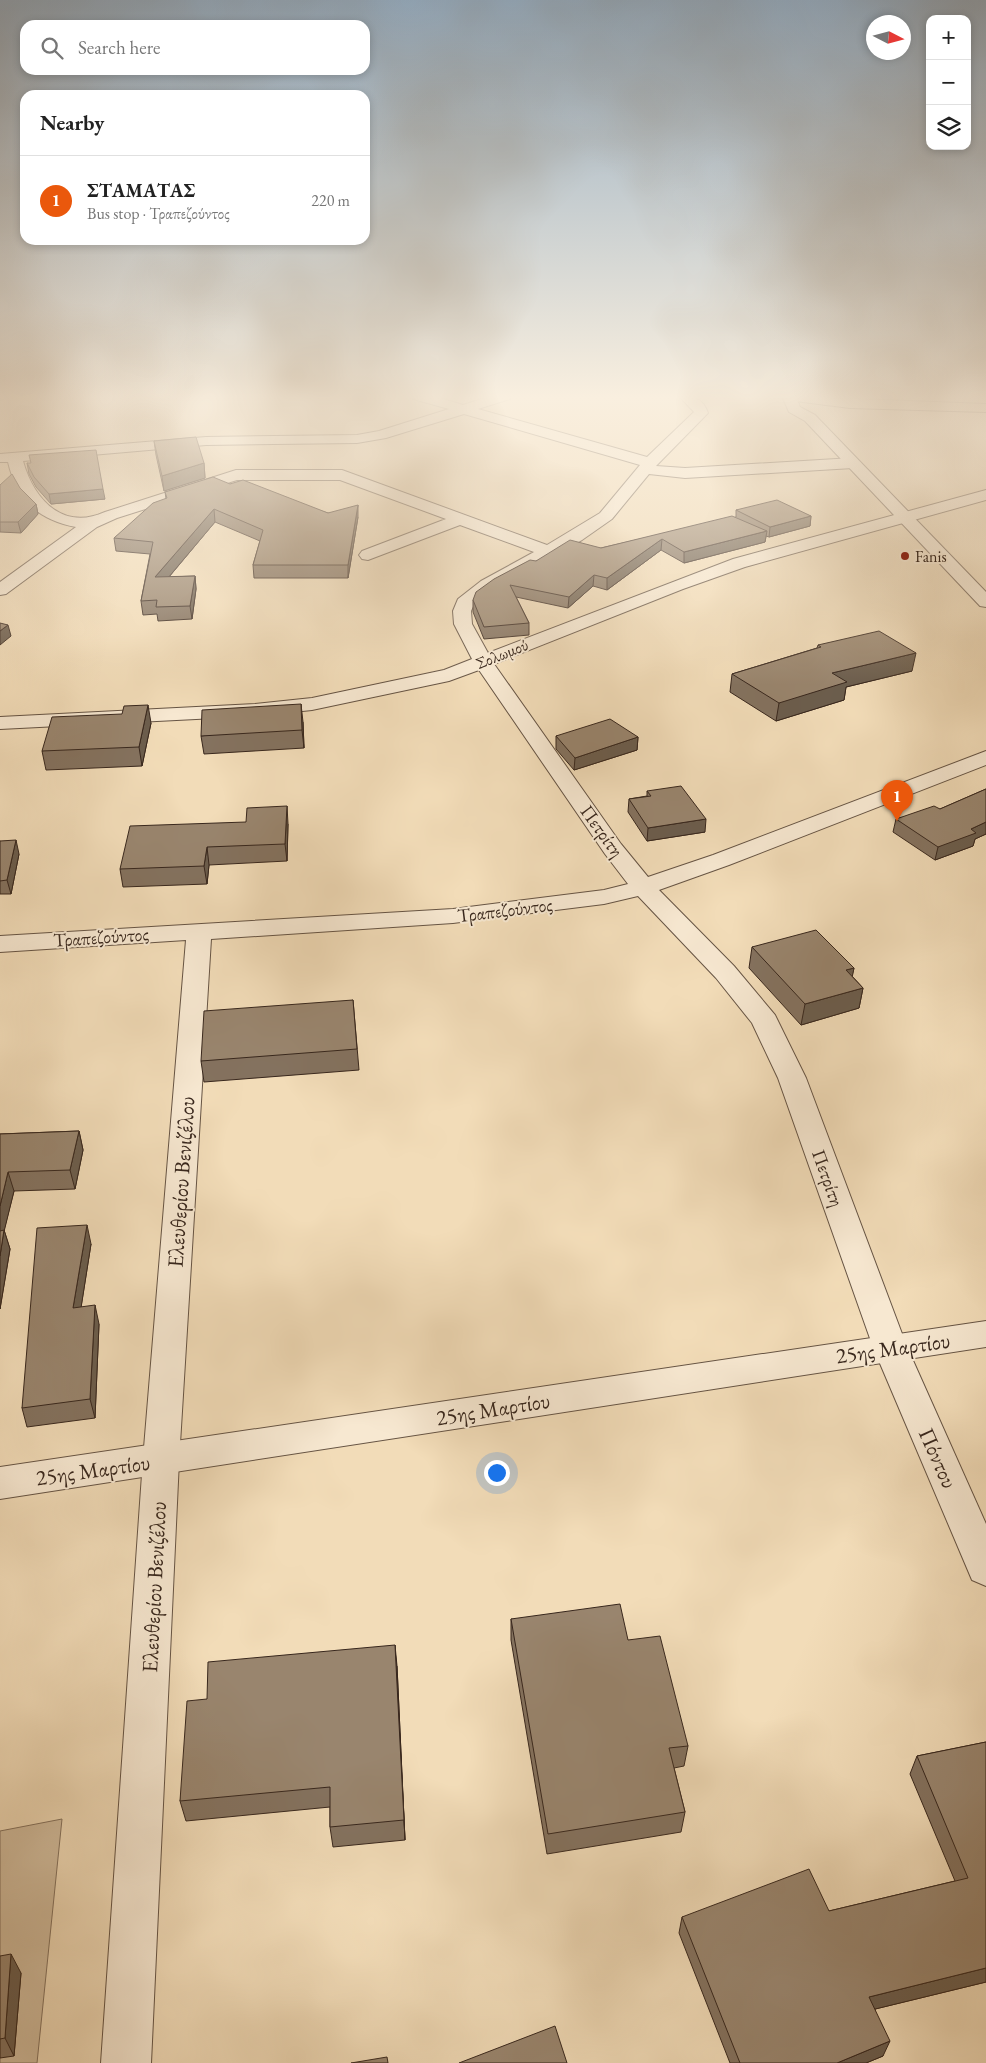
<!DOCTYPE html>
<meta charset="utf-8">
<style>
:root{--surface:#fff;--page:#f2f2f2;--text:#222;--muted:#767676;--line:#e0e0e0;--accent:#ea580c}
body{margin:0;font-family:"EB Garamond",serif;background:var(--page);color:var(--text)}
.controls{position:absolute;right:15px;top:15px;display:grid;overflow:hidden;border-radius:10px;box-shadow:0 2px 8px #0003}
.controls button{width:45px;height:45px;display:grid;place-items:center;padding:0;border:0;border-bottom:1px solid var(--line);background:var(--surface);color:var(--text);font:25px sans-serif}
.compass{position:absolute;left:866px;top:15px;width:45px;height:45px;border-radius:50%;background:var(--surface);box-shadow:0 2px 8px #0003;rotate:96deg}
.you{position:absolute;left:496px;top:1472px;width:18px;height:18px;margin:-12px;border:4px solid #fff;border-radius:50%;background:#1a73e8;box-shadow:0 0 0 8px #1a73e833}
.badge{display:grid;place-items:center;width:32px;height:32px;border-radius:50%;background:var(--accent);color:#fff;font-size:16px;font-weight:700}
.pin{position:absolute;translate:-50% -41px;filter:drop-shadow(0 1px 2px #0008)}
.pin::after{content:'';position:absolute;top:26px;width:18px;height:15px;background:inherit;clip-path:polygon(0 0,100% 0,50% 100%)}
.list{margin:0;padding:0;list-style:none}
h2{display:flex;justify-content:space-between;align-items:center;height:65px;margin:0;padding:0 20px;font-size:21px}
h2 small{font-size:16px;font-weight:400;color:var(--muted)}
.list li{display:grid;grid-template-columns:32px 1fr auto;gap:15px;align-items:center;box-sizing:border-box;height:90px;padding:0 20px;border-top:1px solid var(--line)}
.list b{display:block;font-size:19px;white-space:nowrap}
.list p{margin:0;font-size:16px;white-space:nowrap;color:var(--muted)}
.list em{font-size:16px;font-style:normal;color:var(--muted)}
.icon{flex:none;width:28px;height:28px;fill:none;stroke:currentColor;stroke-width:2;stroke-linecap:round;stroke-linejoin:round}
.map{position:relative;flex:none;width:986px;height:2063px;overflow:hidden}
.search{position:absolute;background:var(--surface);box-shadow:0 2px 8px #0003;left:20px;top:20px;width:350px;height:55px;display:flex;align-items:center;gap:12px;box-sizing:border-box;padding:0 18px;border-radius:15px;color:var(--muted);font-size:19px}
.panel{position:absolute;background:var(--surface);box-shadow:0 2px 8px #0003;left:20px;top:90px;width:350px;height:155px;border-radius:15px}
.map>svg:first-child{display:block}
.green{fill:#d2bd9e;stroke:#85725e}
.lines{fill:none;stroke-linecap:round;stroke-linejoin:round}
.minor-casing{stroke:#665444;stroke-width:2}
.tertiary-casing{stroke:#665444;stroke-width:2}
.primary-casing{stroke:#38271d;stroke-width:2}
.minor{fill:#f7e8d1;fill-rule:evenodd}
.tertiary{fill:#f7e8d1;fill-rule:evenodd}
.primary{fill:#f2dcb8;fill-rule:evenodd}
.wall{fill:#84725f;stroke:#38271d}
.shaded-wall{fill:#6b5d4d;stroke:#38271d}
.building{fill:#99856e;stroke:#38271d}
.poi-dot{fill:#8f2418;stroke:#f7e8d1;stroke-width:2}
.labels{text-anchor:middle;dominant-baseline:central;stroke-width:4;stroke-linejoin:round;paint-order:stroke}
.far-poi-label{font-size:16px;fill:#38271d;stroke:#f7e8d1;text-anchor:start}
.far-street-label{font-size:16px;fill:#38271d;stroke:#f7e8d1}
.street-label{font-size:19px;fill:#38271d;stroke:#f7e8d1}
.near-street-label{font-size:22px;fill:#38271d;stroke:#f7e8d1}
</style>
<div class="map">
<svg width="986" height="2063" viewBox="0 0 986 2063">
<rect width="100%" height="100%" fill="#f2dcb8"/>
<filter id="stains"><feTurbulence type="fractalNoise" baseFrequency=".004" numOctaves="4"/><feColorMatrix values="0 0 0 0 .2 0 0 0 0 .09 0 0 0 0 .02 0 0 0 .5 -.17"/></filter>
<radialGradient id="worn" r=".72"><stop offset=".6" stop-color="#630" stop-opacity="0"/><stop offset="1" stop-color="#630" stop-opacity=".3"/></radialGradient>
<path class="green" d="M62,1819L37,2063H0V1831Z"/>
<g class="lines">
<defs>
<g id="minor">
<path d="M0,396H8L1,400Z"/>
<path d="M411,396H433L463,405L491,396H512L510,399L478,409L647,457L694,412L679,396C693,396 703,398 708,413L656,466L685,468L853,458L861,463L853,468L685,478L649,474L612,519L582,540L493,589L475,602L471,611L472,624L488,653L733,559L986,490V500L745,567L683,589L494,664L621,844L648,877L713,855L986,751V765L729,865L659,890L734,966L775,1015L806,1078L907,1347L986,1524V1586L972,1580L873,1347L778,1078L752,1023L716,978L638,896L604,904L453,923L211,939L179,1460L151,2063H101L143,1460L186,940L0,952V936L453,909L604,890L628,884L605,854L479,670L449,681L312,710L255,716L0,729V717L255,704L312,698L444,670L472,659L454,624L453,611L458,599L481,581L534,552L460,525L368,560L362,559L359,555L362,551L446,519L340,480H237L117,518L97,527L6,594L0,595V582L76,527C38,520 17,500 8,462H0V454L206,437L357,435L379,431L449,409L413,399ZM464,414L640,465L600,513L547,545L342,470H236L105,512C63,531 34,500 23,461L206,445L357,443L386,438Z"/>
</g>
<g id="tertiary">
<path d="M782,396H796L800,407L815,415L986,592V607L980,606L805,421L789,412Z"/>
<path d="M986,1321V1347L0,1499V1467Z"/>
</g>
<path id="primary" d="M780,396L986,404V412L850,408L787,400Z"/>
</defs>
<use href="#minor" class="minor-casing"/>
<use href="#tertiary" class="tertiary-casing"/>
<use href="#primary" class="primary-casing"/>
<use href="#minor" class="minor"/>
<use href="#tertiary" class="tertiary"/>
<use href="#primary" class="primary"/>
</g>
<g class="wall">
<path d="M154,441L204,463L205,478L164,491L156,455Z"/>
<path d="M27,463L105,499L51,504L36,487L29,474Z"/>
<path d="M230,484L328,513L358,517L348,578H254L253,565L260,541L215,522L169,577L195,576L196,589L192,619L158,621L157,614L143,615L141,601L150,554L116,551L114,538L166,499L165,492Z"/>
<path d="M0,485L20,488L36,504L38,514L21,533L0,532Z"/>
<path d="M736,510L811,516L810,526L769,537L766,536L765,542L684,563L661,550L607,590L593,586L568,608L516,597L529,623V635L484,639L473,612V600L536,561L601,548L736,517Z"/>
<path d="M818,645L912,671L846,687L844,700L776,721L730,692L732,674L817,648Z"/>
<path d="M303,722L304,748L204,754L201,736Z"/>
<path d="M151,723L142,766L46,770L42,751Z"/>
<path d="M556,736L638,737L637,750L574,770L556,749Z"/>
<path d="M986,789V834L975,839L973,846L935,860L893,832L896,819L940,809Z"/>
<path d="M647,791L705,832L647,841L628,812L629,799L647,796Z"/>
<path d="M288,824L287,861L209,865L207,884L123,887L120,869Z"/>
<path d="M0,841L19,854L11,894H0Z"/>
<path d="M752,947L854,968L852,976L863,988L859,1008L801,1025L749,968Z"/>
<path d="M353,1000L359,1070L204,1082L201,1061Z"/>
<path d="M79,1131L83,1150L75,1189L14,1191L4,1230L10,1249L0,1309V1134Z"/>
<path d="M91,1244L81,1307L99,1324L95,1418L27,1427L22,1408Z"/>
<path d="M511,1619L628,1640L688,1746L684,1766L674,1768L685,1812L681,1832L547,1854L511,1640Z"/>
<path d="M397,1666L405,1840L333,1847L330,1827V1807L186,1821L180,1801L207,1699Z"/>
<path d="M986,1742V1982L875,2009L883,2056L866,2063H730L679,1933L682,1917L829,1911L955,1881L910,1774L917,1756Z"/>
<path d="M0,1956L21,1973L14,2056L0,2058Z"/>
</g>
<g class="shaded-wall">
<path d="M204,463L205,478L164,491L162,476Z"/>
<path d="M103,489L105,499L51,504L49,494Z"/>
<path d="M36,504L38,514L21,533L18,522Z"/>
<path d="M358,505V517L348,578V565Z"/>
<path d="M214,509L215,522L157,591L155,577Z"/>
<path d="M811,516L810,526L769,537L770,527Z"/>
<path d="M767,531L765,542L684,563V552Z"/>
<path d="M662,539L661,550L607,590V578Z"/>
<path d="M594,575L593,586L568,608L569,597Z"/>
<path d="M195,576L196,589L192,619L190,606Z"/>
<path d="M8,625L11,636L0,645V631Z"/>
<path d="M916,653L912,671L846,687L844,700L776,721L779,703L832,673Z"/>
<path d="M301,704L303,722L304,748L302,730Z"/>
<path d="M148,705L151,723L142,766L139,747Z"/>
<path d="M638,737L637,750L574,770L575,758Z"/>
<path d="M287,806L288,824L287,861L285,844Z"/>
<path d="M706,819L705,832L647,841L648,828Z"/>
<path d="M986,822V834L975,839L973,846L935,860L938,847L971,829Z"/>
<path d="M16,840L19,854L11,894L7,880Z"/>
<path d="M207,847L209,865L207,884L204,866Z"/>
<path d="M854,968L850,988L846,970Z"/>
<path d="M863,988L859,1008L801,1025L805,1004Z"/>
<path d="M79,1131L83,1150L75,1189L70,1170Z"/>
<path d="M8,1172L14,1191L0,1248V1206Z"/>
<path d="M87,1225L91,1244L78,1327L73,1308Z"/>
<path d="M4,1230L10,1249L0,1309V1256Z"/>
<path d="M95,1305L99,1324L95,1418L90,1399Z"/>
<path d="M395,1645L397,1666L405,1840L404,1820Z"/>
<path d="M11,1954L21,1973L14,2056L5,2038Z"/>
<path d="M986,1968V1982L863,2012L869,1997Z"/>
<path d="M890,2041L883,2056L866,2063H837Z"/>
</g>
<g class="building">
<path d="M196,437L204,463L162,476L154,441Z"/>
<path d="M96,450L103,489L49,494L34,477L27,463H31L29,455Z"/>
<path d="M12,474L20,488L36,504L18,522H0V485Z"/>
<path d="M213,477L230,484L243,480L328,513L358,505L348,565H253L263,530L214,509L155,577L195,576L190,606L156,607L157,600L141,601L153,542L114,538L153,503L167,498L165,492Z"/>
<path d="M777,500L811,516L770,527L736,510Z"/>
<path d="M732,516L767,531L684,552L662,539L607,578L594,575L569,597L510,585L529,623L484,627L473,600L476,592L494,579L530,560L536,561L570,540L601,548Z"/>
<path d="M0,623L8,625L0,631Z"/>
<path d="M879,631L916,653L832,673L847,682L779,703L732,674L821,647L818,645Z"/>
<path d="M301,704L302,730L201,736L202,710Z"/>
<path d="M148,705L139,747L42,751L52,717L122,714L124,706Z"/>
<path d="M610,719L638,737L575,758L556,736Z"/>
<path d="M681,786L706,819L648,828L629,799L651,796L647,791Z"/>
<path d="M986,789V822L971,829L976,833L938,847L896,819L934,806L940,809Z"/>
<path d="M287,806L285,844L207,847L204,866L120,869L130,826L246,822L247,808Z"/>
<path d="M16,840L7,880L0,881V841Z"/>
<path d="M816,930L854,968L846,970L863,988L805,1004L752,947Z"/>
<path d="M353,1000L357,1049L201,1061L204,1011Z"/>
<path d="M79,1131L70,1170L8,1172L0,1206V1134Z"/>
<path d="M87,1225L73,1308L95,1305L90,1399L22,1408L37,1228Z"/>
<path d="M4,1230L0,1256V1231Z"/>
<path d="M620,1604L628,1640L660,1636L688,1746L669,1748L685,1812L548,1834L511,1619Z"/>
<path d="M395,1645L404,1820L330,1827V1787L180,1801L187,1701L207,1699L208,1662Z"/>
<path d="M986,1742V1968L869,1997L890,2041L837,2063H740L682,1917L809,1869L829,1911L968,1878L917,1756Z"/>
<path d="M11,1954L5,2038L0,2039V1956Z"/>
<path d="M555,2026L567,2063H459Z"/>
<path d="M387,2057L388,2063H351Z"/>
</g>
<linearGradient id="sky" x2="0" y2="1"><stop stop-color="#93abc0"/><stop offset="0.58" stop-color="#f9efdf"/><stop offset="1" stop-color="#f9efdf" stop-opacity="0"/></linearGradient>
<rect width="986" height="685" fill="url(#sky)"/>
<circle class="poi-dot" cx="905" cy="556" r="5"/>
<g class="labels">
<g class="far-poi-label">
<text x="915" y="556">Fanis</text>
</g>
<g class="far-street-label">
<text transform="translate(502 654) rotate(-22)">Σολωμού</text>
</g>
<g class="street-label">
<text transform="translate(602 831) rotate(54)">Πετρίτη</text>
<text transform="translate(505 910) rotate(-7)">Τραπεζούντος</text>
<text transform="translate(101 937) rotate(-4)">Τραπεζούντος</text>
<text transform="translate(828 1178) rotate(70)">Πετρίτη</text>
</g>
<g class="near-street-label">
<text transform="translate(181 1182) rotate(-86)">Ελευθερίου Βενιζέλου</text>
<text transform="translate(893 1348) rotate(-8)">25ης Μαρτίου</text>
<text transform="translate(493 1409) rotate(-9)">25ης Μαρτίου</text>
<text transform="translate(938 1458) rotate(66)">Πόντου</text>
<text transform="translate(93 1470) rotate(-8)">25ης Μαρτίου</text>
<text transform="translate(154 1587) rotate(-87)">Ελευθερίου Βενιζέλου</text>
</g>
</g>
<rect width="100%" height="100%" filter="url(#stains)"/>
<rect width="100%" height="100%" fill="url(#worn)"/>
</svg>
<div class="controls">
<button>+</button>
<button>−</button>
<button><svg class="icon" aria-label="layers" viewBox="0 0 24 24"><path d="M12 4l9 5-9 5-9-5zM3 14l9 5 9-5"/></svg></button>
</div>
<svg class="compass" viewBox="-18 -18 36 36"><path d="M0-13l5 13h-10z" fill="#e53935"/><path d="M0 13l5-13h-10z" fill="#767676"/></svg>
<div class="you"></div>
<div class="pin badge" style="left:897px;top:821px">1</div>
<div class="search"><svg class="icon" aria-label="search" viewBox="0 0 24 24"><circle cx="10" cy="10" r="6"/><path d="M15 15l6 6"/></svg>Search here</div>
<section class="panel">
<h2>Nearby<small></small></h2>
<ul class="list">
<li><span class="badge">1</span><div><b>ΣΤΑΜΑΤΑΣ</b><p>Bus stop · Τραπεζούντος</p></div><em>220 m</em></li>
</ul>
</section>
</div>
